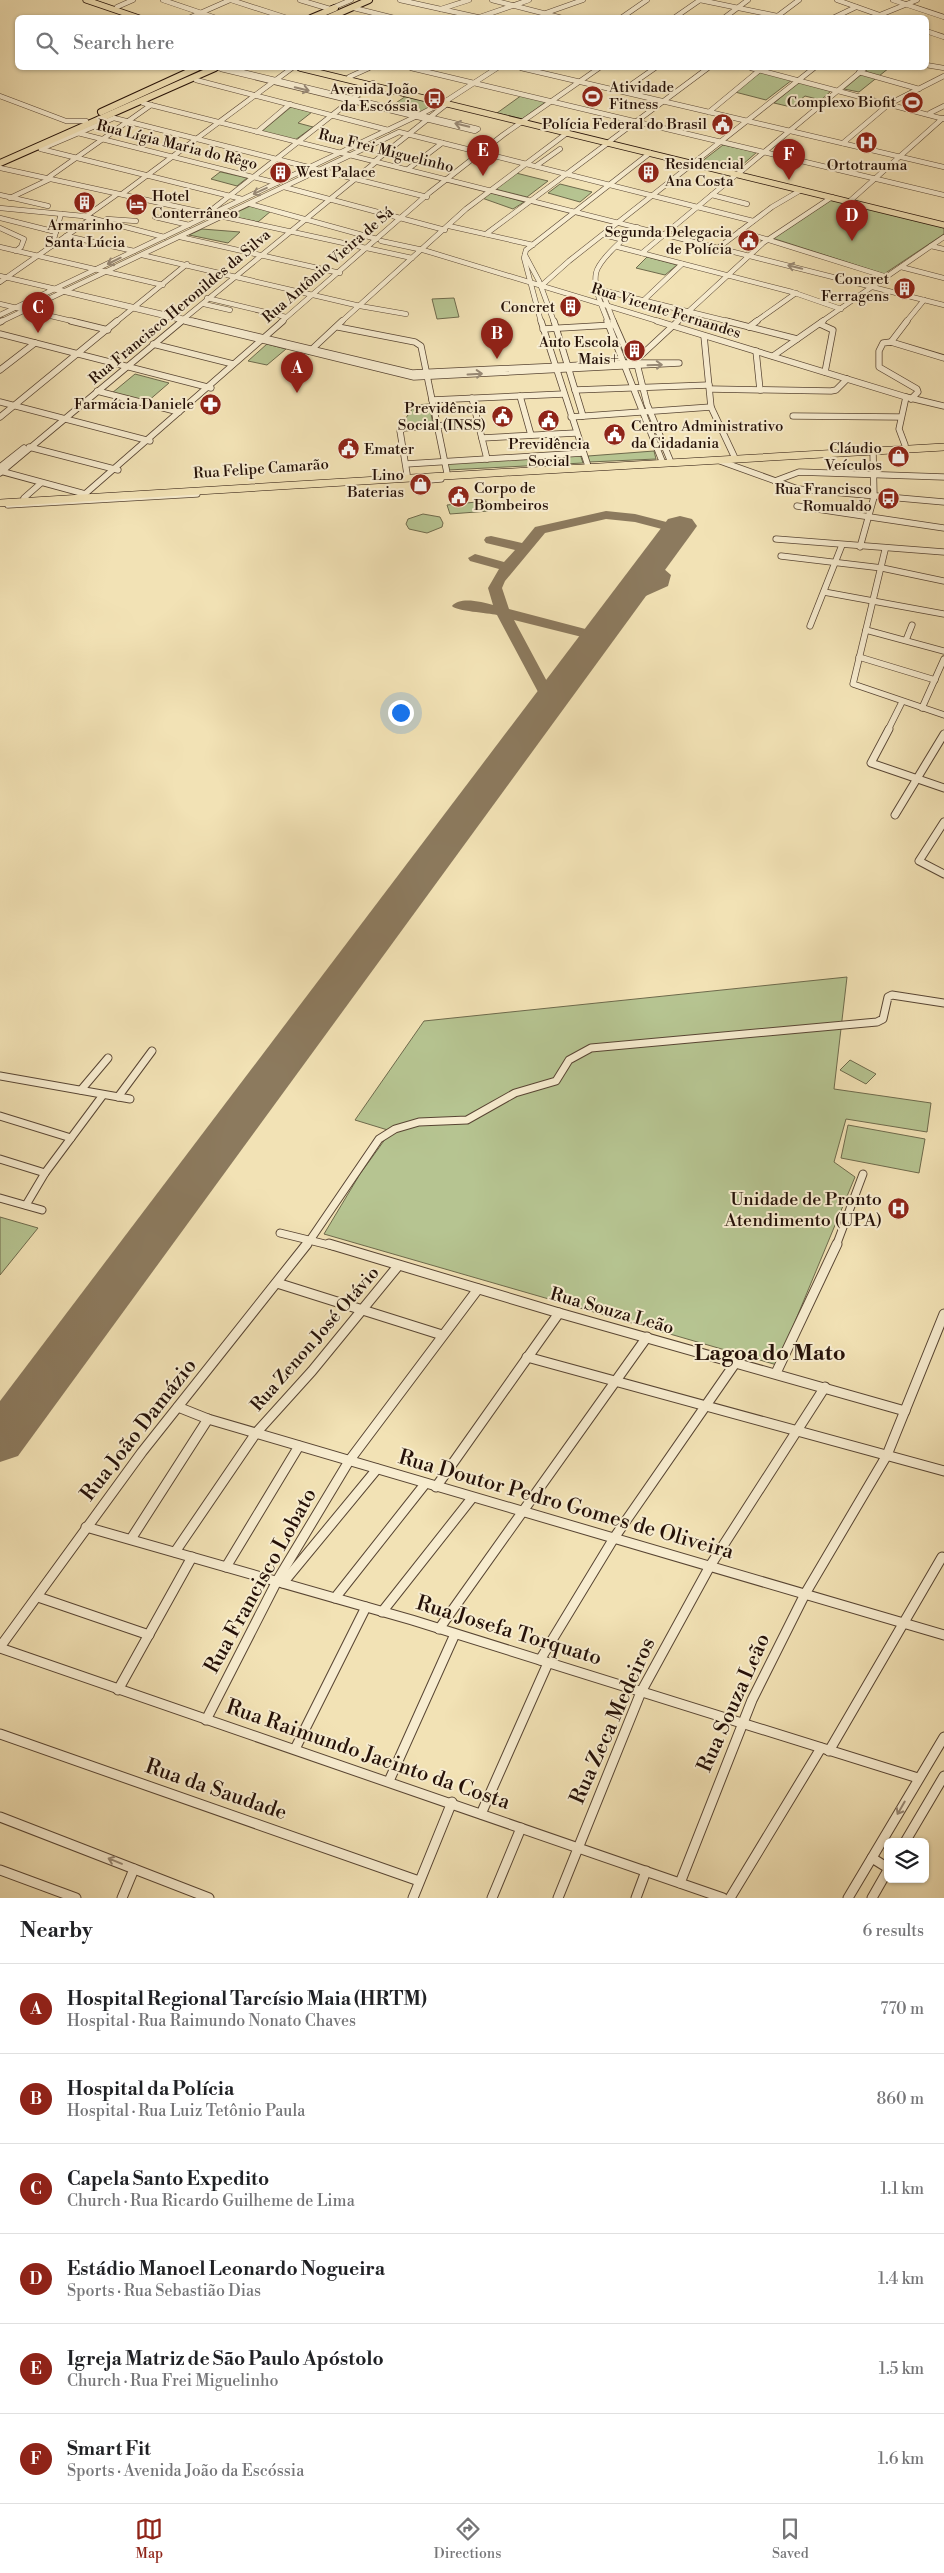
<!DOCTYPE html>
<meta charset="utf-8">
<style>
:root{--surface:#fff;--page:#f6f6f6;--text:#202124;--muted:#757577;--line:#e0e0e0;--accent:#8f2418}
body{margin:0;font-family:"Libre Bodoni",serif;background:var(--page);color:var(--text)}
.controls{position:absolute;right:15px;bottom:15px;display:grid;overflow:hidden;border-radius:8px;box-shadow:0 1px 4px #0004}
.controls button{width:45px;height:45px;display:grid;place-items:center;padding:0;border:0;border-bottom:1px solid var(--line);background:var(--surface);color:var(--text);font:25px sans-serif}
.you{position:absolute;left:400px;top:712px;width:18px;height:18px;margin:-12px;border:4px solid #fff;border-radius:50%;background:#1a73e8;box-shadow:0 0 0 8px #1a73e833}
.badge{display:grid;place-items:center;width:32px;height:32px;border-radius:50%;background:var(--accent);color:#fff;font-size:16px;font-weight:700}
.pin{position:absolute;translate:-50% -41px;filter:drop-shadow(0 1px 2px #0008)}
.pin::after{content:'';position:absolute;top:26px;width:18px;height:15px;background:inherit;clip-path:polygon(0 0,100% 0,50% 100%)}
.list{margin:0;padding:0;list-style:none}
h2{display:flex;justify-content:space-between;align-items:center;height:65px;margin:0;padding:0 20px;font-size:21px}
h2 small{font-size:16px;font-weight:400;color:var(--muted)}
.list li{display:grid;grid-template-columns:32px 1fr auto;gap:15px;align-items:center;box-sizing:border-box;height:90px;padding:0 20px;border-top:1px solid var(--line)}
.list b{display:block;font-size:19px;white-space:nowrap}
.list p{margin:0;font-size:16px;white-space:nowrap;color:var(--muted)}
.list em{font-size:16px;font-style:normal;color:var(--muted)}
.icon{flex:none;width:28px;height:28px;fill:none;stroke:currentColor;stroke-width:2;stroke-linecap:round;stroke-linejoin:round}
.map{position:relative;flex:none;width:944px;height:1898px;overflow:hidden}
.search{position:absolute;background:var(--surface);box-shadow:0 1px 4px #0004;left:15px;right:15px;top:15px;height:55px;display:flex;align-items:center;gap:12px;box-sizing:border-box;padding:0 18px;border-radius:8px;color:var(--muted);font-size:19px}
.sheet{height:605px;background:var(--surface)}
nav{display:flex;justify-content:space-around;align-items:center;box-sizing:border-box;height:70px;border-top:1px solid var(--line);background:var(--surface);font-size:14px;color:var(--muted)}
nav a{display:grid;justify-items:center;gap:2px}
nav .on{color:var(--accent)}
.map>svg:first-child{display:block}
.green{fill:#b6c491;stroke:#6e6a4c}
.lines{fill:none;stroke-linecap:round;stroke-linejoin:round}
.taxiway{fill:#8c7a5e;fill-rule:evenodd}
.runway{fill:#8c7a5e;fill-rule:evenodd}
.minor-far3-casing{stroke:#584533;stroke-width:5.5}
.minor-far2-casing{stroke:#584533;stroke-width:7}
.minor-far1-casing{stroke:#584533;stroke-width:9}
.minor-casing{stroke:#584533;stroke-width:11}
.major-far1-casing{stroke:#251108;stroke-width:7}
.major-casing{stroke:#251108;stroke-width:8}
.highway-casing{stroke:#251108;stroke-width:8}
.minor-far3{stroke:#f7eccf;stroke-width:4.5}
.minor-far2{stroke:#f7eccf;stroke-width:5.5}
.minor-far1{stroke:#f7eccf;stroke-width:7}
.minor{stroke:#f7eccf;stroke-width:9}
.major-far1{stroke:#f2e2b5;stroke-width:5.5}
.major{stroke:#f2e2b5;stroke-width:7}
.highway{stroke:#f2e2b5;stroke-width:6}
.oneway{stroke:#988975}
.labels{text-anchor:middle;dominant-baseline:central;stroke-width:4;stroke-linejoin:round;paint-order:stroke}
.far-poi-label{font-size:15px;fill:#251108;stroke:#f7eccf;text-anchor:end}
.far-street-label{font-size:15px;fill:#251108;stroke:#f7eccf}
.poi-label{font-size:18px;fill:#251108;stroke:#f7eccf;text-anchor:end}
.street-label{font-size:18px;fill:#251108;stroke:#f7eccf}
.near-street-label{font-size:21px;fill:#251108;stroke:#f7eccf}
.district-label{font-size:22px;font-weight:bold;fill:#251108;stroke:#f7eccf}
</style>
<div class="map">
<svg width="944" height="1898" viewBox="0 0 944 1898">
<rect width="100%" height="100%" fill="#f2e2b5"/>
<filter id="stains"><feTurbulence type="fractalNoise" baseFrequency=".004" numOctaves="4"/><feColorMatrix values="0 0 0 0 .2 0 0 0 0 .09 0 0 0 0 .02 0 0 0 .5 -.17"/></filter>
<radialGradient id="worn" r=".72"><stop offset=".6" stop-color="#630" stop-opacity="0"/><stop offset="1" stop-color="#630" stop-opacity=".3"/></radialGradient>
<g class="green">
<path d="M869,68H889L859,92L844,89Z"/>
<path d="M761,72L792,80L766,100L735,92Z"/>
<path d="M799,82L831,91L821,100L805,96L791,107L774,103Z"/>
<path d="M522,95L547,101L522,119L497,113Z"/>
<path d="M406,96L438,103L419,114L390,107Z"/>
<path d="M291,107L312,112L298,123L313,127L295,140L261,132Z"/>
<path d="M723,145L757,152L741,166L727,163L722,168L701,162Z"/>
<path d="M220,172H221L247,178L237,186L211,179Z"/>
<path d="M516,173L548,181L527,197L495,189Z"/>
<path d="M560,184L592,192L580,202L548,193Z"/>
<path d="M489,192L524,202L513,209L482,198Z"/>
<path d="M831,200L944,226V234L884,274L772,238Z"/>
<path d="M250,206L271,211L258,222L229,216Z"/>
<path d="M202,229L240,232L228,243L189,235Z"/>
<path d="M647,257L677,265L665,275L636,268Z"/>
<path d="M454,298L459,317L437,319L432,299Z"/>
<path d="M267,344L286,349L267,365L248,361Z"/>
<path d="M135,374L169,383L147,402L112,393Z"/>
<path d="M429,404L433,424L401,425L415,405Z"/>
<path d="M654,451L656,459L589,462L588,456Z"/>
<path d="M580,454L583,463L448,470L447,463Z"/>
<path d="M486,501L489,511L450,514L447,505Z"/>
<path d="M423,514L440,517L443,523L442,527L427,533L409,529L406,524L408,519Z"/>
<path d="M847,977L834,1089L931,1103L927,1132L846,1119L834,1162L855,1177L777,1365L324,1234L360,1174L391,1131L355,1120L424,1021Z"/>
<path d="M850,1060L876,1074L866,1084L840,1070Z"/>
<path d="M848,1125L925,1139L919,1173L841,1158Z"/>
<path d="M0,1217L38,1228L0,1275Z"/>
</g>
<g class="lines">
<g class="taxiway">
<path d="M606,511L635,514L682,526L684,529L677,533L635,522L606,519L545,533L505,581L502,588L509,609L593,631L601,643L598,646H588L582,637L514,620L558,702L550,707L545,705L497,615C488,613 456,611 452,606C460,596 482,602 493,605L488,588L499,569L470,561L468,558L475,554L504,562L515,550L486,543L484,540L486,537L491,536L522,543L535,527Z"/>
<path d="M651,561L656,562L671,575L668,586L630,603H620L618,600L620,597L656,581L657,576L644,565Z"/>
</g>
<path class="runway" d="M680,516L692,519L697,526L692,533L18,1456L0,1462V1401L668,519Z"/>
<defs>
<g id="minor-far3">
<path d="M163,0L216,18"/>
<path d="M231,0L287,18"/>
<path d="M300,0L330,9L351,0"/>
<path d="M400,0L477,17"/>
<path d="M492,0L562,18"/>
<path d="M700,0L777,16"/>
<path d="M837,0L888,18"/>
<path d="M893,0L944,17"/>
<path d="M117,7L133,0"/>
<path d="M354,8L394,18"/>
<path d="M441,9L469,0"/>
<path d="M546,13L583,0"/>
<path d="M880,15L917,0"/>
<path d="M189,18L230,0"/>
<path d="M477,18L529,0"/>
<path d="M621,18L647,0"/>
<path d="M674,18L700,0"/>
<path d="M724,18L748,0"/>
<path d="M775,18L799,0"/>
<path d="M833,18L856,7"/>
<path d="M926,31L944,37"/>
<path d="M926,65L944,68"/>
<path d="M411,68L944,195"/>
<path d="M521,68L944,167"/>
<path d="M751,68L944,119"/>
<path d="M221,69L475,131L478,129L226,68"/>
<path d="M859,72L919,89"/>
<path d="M349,77L369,68"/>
<path d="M196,80L388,130"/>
<path d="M622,91L655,68"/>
<path d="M0,96L66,121H86"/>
<path d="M143,103L944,305"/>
<path d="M709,112L761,69"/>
<path d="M930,113L944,106"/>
<path d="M257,132L290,104"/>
<path d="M78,133L277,183"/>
<path d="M610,141L708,68"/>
<path d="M843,143L889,104L944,76"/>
<path d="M41,149L114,118L427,197"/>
<path d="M41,149L242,199"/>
<path d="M375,161L448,103"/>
<path d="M536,166L560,149"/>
<path d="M0,168L412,258"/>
<path d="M408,169L442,143"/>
<path d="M739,173L865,68"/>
<path d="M49,177L151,105"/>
<path d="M284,187L445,230"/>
<path d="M122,194L292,68"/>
<path d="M0,195L48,206"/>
<path d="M712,195L747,204"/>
<path d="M10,198L50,179"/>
<path d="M851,200L943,118"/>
<path d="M250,204L377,239"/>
<path d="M0,208L83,216L164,237"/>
<path d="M209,212L373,83"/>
<path d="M85,217L116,195"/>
<path d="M155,217L189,225"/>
<path d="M0,218L56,232"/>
<path d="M107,219L136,221"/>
<path d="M449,226L533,245"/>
<path d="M0,228L24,239L21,247L16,251"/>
<path d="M740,231L887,277"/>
<path d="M486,234L608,143"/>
<path d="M604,235L624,240"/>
<path d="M66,236L134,251"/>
<path d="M180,237L340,273"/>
<path d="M381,241L423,250L661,322"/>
<path d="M52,246L61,214"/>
<path d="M931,246L944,249"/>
<path d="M0,247L163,285"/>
<path d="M618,247L792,292L841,309"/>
<path d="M718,248L772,207L801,190"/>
<path d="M642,253L737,174"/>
<path d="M142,255L360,306L406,314"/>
<path d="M525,255L539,281L554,322"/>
<path d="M901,267L944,278"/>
<path d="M0,276L197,322"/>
<path d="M0,282L92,218"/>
<path d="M541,286L569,261L814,68"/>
<path d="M49,288L190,322"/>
<path d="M597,289L731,322"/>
<path d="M601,289L614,322"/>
<path d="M207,298L286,317"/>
<path d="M644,300L682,264"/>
<path d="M0,304L76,322"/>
<path d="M204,304L230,310"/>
<path d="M0,315L419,115L446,101L497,68"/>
<path d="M0,322L399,132L753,221"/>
<path d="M116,322L187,264"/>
<path d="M180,322L377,161"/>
<path d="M281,322L429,193L503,135L599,68"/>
<path d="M341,322L466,209L567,133"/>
<path d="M541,322L524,258L526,250L650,153"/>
<path d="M608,322C603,308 593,289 596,273C599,259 626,237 637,227"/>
<path d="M677,322L763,243L832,197"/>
<path d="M755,322L796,293"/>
<path d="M821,322L944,237"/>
<path d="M906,322L924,300"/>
</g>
<g id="minor-far2">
<path d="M71,321L108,330"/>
<path d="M185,321L414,377L679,363H624L412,373L192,321"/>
<path d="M541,321L588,466"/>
<path d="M554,321L583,416"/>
<path d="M607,321L662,461"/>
<path d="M613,321L632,364"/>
<path d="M657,321L906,397L944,406"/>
<path d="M726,321L797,339"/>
<path d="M0,322L2,321"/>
<path d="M820,324L833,330L825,372"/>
<path d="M338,327L415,342L421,346L447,473"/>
<path d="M749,327L757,321"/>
<path d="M543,329L613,325"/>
<path d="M0,334L211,388"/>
<path d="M704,336L711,407L734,456"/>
<path d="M891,342L907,321"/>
<path d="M153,344L233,364"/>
<path d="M310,351L342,321"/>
<path d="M756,351L760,390"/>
<path d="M773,356L823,321"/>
<path d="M0,370L35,343"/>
<path d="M710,389L831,391L836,390L847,379"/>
<path d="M575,390L709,385"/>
<path d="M97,391L179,412"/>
<path d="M520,396L531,435"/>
<path d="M472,398L487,459"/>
<path d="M911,399L918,392L917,389L879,367V351L883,343L891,342L944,358"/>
<path d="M432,400L564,394"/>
<path d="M0,402L150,441"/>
<path d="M793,416L900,417"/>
<path d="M0,417L117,321"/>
<path d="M571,417L711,407"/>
<path d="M482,438L576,433"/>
<path d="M905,445L899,429L906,397"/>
<path d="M29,447L118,470"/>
<path d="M670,460L647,404L636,360L678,321"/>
<path d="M720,461L798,489L944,502"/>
<path d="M406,464L583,453"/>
<path d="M0,467L24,448"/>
<path d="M0,471L85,494L283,321"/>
<path d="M0,473L182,321"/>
<path d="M407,474L400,431L404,428L478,423"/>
<path d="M417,481L441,479"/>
<path d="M775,481L799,472L944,477"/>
<path d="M24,498L41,483"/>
<path d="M8,505L197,494"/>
<path d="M797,506L944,528"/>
<path d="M776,539L944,552"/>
<path d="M860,547L874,497L873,451"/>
<path d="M885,550L853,684L944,715"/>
<path d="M781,556L882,568L944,581"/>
<path d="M824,592L944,614"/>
<path d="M810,626L842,545"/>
<path d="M866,630L944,651"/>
<path d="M906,640L912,625"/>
<path d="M859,657L935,680"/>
<path d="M922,708L944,659"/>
<path d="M888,730L902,702"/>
</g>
<g id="minor-far1">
<path d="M889,729L871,763L944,788"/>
<path d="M895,815L944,734"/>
<path d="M944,822L919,861L944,874"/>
<path d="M0,1076L130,1099"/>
<path d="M81,1090L108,1058"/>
<path d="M118,1097L152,1051"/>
<path d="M0,1116L71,1138"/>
<path d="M0,1159L45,1173"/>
<path d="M0,1198L42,1210"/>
<path d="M26,1205L45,1173L103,1095"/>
<path d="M280,1233L333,1246"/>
<path d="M306,1246L379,1139L395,1129L419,1122L467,1120L515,1093L556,1081L569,1060L591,1048L877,1022L883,1019L888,997L892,995L944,1003"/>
<path d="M836,1246L863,1174"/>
</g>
<g id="minor">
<path d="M329,1244L559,1313L905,1411"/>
<path d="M277,1283L442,1335"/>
<path d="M527,1357L944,1471"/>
<path d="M776,1373L837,1244"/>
<path d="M178,1407L208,1419L944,1635"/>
<path d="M436,1487L559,1313"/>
<path d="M86,1527L412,1620L918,1778"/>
<path d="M131,1539L208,1419"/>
<path d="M175,1552L256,1433L312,1371L398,1266"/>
<path d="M226,1567L299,1446"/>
<path d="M283,1583L377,1469"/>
<path d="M38,1597L149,1635"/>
<path d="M335,1598L425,1484"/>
<path d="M382,1612L472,1498"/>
<path d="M439,1629L647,1337"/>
<path d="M0,1647L142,1452L307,1244"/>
<path d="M0,1648L723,1898"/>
<path d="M540,1660L614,1538L736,1362"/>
<path d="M118,1690L192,1557"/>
<path d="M206,1720L278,1579L349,1461L478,1289"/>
<path d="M0,1734L419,1881"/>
<path d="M295,1749L366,1607"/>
<path d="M829,1751L942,1557"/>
<path d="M389,1781L455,1634"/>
<path d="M481,1814L548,1663"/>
<path d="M0,1817L209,1898"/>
<path d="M905,1842L944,1776"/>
<path d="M872,1858L888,1868"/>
<path d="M0,1870L76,1898"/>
<path d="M680,1883L752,1700L805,1594L887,1455L944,1314"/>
<path d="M122,1898L134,1869"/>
<path d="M413,1898L452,1802"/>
<path d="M492,1898L521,1828"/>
<path d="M558,1898L641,1692L710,1566L825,1387"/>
<path d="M636,1898L646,1871"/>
<path d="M730,1898L821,1748"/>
<path d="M848,1898L944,1737"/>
<path d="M872,1898L888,1870"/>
</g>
<g id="major-far1">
<path d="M86,0L139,18"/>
<path d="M300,68L944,225"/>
</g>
<path id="major" d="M0,503C315,482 629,466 944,447"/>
<g id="highway">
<path d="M311,18L335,8"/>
<path d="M328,18L369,0"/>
<path d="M101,112L197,68"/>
<path d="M0,163L215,68"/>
</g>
</defs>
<use href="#minor-far3" class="minor-far3-casing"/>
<use href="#minor-far2" class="minor-far2-casing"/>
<use href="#minor-far1" class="minor-far1-casing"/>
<use href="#minor" class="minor-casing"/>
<use href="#major-far1" class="major-far1-casing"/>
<use href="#major" class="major-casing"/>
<use href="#highway" class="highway-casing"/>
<use href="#minor-far3" class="minor-far3"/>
<use href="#minor-far2" class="minor-far2"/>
<use href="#minor-far1" class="minor-far1"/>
<use href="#minor" class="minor"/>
<use href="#major-far1" class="major-far1"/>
<use href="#major" class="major"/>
<use href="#highway" class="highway"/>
</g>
<defs><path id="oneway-shaft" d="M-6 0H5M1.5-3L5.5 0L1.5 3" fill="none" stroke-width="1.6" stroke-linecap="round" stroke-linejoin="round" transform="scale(1.25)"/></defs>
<g class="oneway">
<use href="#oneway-shaft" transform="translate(302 89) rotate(14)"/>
<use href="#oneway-shaft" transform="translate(462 125) rotate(-167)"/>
<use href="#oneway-shaft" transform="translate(260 191) rotate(155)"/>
<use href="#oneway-shaft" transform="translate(114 261) rotate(154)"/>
<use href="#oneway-shaft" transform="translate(795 267) rotate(-166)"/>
<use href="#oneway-shaft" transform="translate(655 365) rotate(-2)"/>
<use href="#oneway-shaft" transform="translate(475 374) rotate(-3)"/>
<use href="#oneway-shaft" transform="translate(901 1808) rotate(120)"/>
<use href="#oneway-shaft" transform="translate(115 1861) rotate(-158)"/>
</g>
<defs>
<symbol id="stadium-disc" viewBox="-11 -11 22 22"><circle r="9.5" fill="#8f2418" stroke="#f7eccf"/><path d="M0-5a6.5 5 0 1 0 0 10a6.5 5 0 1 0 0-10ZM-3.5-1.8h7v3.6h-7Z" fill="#fff"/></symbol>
<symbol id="bus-disc" viewBox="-11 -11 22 22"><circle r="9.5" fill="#8f2418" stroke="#f7eccf"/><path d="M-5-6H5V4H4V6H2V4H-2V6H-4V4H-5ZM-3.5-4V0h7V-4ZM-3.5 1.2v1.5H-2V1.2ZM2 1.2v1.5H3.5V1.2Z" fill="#fff"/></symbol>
<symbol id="civic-disc" viewBox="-11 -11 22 22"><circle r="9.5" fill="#8f2418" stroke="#f7eccf"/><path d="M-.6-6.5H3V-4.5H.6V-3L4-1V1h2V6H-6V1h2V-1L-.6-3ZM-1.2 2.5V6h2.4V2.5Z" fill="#fff"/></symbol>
<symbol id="hospital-disc" viewBox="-11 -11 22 22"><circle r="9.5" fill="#8f2418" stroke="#f7eccf"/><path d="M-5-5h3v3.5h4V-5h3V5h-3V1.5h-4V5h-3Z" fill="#fff"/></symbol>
<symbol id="building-disc" viewBox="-11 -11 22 22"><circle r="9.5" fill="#8f2418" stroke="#f7eccf"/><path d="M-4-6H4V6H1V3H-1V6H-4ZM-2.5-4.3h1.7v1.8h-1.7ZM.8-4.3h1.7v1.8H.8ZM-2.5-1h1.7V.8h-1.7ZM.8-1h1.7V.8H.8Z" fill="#fff"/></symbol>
<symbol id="hotel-disc" viewBox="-11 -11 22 22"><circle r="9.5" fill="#8f2418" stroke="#f7eccf"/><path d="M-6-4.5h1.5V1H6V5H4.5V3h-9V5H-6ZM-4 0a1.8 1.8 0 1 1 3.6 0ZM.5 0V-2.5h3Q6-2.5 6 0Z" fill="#fff"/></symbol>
<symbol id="pharmacy-disc" viewBox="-11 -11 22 22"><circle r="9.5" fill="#8f2418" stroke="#f7eccf"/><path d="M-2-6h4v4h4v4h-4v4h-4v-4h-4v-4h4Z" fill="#fff"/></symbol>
<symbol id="shop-disc" viewBox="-11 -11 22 22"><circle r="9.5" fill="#8f2418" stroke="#f7eccf"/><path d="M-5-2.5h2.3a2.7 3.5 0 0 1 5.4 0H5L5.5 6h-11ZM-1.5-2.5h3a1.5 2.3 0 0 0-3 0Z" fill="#fff"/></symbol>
</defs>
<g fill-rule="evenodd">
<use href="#stadium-disc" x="580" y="84" width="25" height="25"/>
<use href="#bus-disc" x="422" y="86" width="25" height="25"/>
<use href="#stadium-disc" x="900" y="90" width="25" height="25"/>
<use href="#civic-disc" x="710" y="112" width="25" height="25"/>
<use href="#hospital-disc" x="854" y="130" width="25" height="25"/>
<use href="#building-disc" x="268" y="160" width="25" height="25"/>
<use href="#building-disc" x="636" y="160" width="25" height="25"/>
<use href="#building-disc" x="72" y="190" width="25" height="25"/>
<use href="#hotel-disc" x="124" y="192" width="25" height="25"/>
<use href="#civic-disc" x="736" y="228" width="25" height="25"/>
<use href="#building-disc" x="892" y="276" width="25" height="25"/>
<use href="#building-disc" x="558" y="294" width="25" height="25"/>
<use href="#building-disc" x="622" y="338" width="25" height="25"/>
<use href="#pharmacy-disc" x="198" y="392" width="25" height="25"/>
<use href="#civic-disc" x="490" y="404" width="25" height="25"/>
<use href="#civic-disc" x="536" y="408" width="25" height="25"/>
<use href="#civic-disc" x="602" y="422" width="25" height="25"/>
<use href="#civic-disc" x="336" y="436" width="25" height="25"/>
<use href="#shop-disc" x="886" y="444" width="25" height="25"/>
<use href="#shop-disc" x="408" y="472" width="25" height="25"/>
<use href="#civic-disc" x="446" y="484" width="25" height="25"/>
<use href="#bus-disc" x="876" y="486" width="25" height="25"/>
<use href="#hospital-disc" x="886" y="1196" width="25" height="25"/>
</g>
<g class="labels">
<g class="far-poi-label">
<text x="609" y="87" text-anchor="start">Atividade<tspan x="609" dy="17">Fitness</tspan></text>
<text x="418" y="89">Avenida João<tspan x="418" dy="17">da Escóssia</tspan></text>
<text x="896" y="102">Complexo Biofit</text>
<text x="707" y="124">Polícia Federal do Brasil</text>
<text x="665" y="164" text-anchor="start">Residencial<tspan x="665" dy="17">Ana Costa</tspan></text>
<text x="867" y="165" text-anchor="middle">Ortotrauma</text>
<text x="296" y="172" text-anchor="start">West Palace</text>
<text x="152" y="196" text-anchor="start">Hotel<tspan x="152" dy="17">Conterrâneo</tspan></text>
<text x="85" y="225" text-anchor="middle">Armarinho<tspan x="85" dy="17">Santa Lúcia</tspan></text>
<text x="732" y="232">Segunda Delegacia<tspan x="732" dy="17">de Polícia</tspan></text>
<text x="889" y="279">Concret<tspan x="889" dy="17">Ferragens</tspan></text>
<text x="555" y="307">Concret</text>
<text x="619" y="342">Auto Escola<tspan x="619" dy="17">Mais+</tspan></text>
<text x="194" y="404">Farmácia Daniele</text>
<text x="486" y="408">Previdência<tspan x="486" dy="17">Social (INSS)</tspan></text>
<text x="631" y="426" text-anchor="start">Centro Administrativo<tspan x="631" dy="17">da Cidadania</tspan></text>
<text x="549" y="444" text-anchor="middle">Previdência<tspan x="549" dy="17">Social</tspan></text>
<text x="882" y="448">Cláudio<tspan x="882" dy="17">Veículos</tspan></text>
<text x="364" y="449" text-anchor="start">Emater</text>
<text x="404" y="475">Lino<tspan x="404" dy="17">Baterias</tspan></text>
<text x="474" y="488" text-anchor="start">Corpo de<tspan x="474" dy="17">Bombeiros</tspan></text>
<text x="872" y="489">Rua Francisco<tspan x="872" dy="17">Romualdo</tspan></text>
</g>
<g class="far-street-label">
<text transform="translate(177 145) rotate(14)">Rua Lígia Maria do Rêgo</text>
<text transform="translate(386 151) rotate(14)">Rua Frei Miguelinho</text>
<text transform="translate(328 265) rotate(-41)">Rua Antônio Vieira de Sá</text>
<text transform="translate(180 307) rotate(-40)">Rua Francisco Heronildes da Silva</text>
<text transform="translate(666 311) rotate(17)">Rua Vicente Fernandes</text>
<text transform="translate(261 469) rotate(-4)">Rua Felipe Camarão</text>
</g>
<g class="poi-label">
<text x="882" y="1199">Unidade de Pronto<tspan x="882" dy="21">Atendimento (UPA)</tspan></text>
</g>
<g class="street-label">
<text transform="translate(612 1311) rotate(16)">Rua Souza Leão</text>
<text transform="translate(315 1339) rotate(-49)">Rua Zenon José Otávio</text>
</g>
<g class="near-street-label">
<text transform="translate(139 1430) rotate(-52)">Rua João Damázio</text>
<text transform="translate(566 1505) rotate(16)">Rua Doutor Pedro Gomes de Oliveira</text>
<text transform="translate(261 1581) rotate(-61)">Rua Francisco Lobato</text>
<text transform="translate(509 1631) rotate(17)">Rua Josefa Torquato</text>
<text transform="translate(734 1703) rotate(-66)">Rua Souza Leão</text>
<text transform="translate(613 1721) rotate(-66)">Rua Zeca Medeiros</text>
<text transform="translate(368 1755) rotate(19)">Rua Raimundo Jacinto da Costa</text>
<text transform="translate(216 1790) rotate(19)">Rua da Saudade</text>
</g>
<g class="district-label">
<text x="770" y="1353">Lagoa do Mato</text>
</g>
</g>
<rect width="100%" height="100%" filter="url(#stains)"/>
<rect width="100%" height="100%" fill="url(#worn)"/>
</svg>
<div class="controls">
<button><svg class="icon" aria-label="layers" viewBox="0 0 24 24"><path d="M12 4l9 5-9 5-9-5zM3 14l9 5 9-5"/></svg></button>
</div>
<div class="you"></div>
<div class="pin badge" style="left:297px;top:393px">A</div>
<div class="pin badge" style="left:497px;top:359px">B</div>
<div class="pin badge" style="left:38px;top:333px">C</div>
<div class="pin badge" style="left:852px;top:241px">D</div>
<div class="pin badge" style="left:483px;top:176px">E</div>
<div class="pin badge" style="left:789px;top:180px">F</div>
<div class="search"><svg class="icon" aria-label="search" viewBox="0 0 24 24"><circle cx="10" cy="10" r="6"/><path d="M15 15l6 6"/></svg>Search here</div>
</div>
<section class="sheet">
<h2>Nearby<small>6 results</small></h2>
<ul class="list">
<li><span class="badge">A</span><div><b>Hospital Regional Tarcísio Maia (HRTM)</b><p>Hospital · Rua Raimundo Nonato Chaves</p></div><em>770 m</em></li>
<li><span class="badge">B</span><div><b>Hospital da Polícia</b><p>Hospital · Rua Luiz Tetônio Paula</p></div><em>860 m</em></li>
<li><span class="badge">C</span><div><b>Capela Santo Expedito</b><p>Church · Rua Ricardo Guilheme de Lima</p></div><em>1.1 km</em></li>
<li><span class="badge">D</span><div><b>Estádio Manoel Leonardo Nogueira</b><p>Sports · Rua Sebastião Dias</p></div><em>1.4 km</em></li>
<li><span class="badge">E</span><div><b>Igreja Matriz de São Paulo Apóstolo</b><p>Church · Rua Frei Miguelinho</p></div><em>1.5 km</em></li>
<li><span class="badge">F</span><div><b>Smart Fit</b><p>Sports · Avenida João da Escóssia</p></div><em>1.6 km</em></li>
</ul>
</section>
<nav>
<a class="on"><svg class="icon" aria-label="map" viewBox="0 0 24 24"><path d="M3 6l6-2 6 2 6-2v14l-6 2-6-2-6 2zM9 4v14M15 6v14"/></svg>Map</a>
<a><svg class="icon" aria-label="directions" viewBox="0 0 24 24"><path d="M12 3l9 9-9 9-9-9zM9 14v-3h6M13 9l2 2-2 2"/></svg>Directions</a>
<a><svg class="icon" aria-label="saved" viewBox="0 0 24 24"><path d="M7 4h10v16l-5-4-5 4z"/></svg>Saved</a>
</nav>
